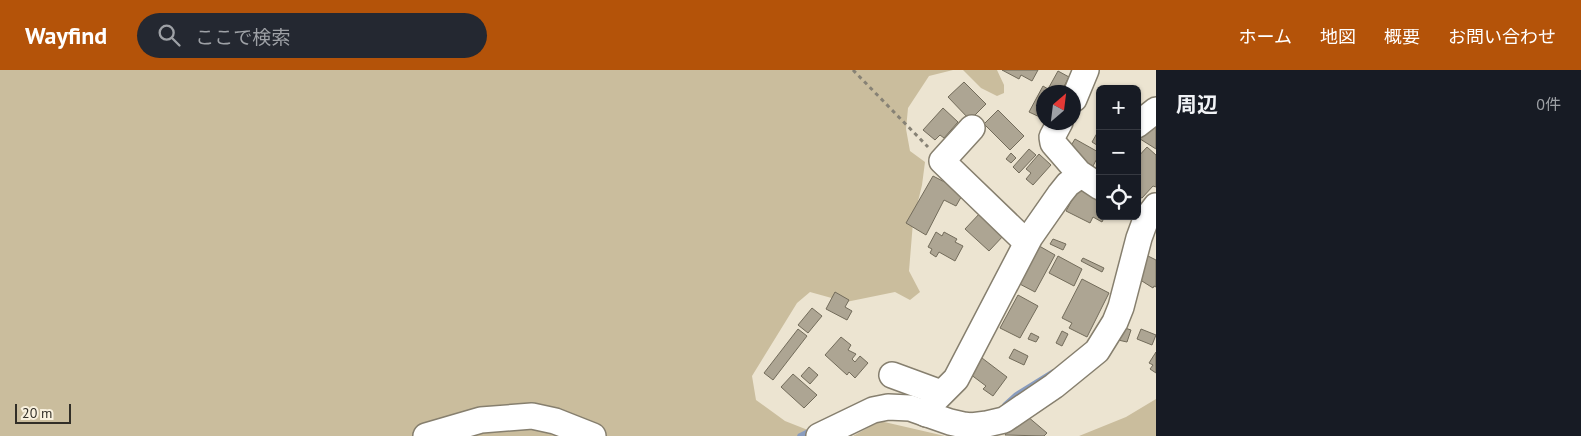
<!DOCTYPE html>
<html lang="ja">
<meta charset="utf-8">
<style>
:root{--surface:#171b24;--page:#242831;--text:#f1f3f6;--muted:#9ea1a6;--line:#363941;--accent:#b45309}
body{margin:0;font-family:"PT Sans","Noto Sans JP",sans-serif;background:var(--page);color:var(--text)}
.controls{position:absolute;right:15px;top:15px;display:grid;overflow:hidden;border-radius:8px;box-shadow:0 1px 4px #0004}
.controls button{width:45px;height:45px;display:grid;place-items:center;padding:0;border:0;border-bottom:1px solid var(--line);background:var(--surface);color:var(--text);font:25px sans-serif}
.compass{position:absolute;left:1036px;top:15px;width:45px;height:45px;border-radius:50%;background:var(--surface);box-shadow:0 1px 4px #0004;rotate:28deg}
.scale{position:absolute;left:15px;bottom:12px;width:56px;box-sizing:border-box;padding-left:5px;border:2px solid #312e27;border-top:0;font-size:14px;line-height:18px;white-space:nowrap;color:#312e27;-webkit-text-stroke:4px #f9f1de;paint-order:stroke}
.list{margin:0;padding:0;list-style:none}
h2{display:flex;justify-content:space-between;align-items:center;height:65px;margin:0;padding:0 20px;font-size:21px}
h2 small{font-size:16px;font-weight:400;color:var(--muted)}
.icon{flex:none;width:28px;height:28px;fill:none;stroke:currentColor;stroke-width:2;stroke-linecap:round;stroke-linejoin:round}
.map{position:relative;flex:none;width:1156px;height:366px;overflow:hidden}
header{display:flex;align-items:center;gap:30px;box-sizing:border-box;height:70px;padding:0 25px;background:var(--accent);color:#fff}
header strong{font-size:24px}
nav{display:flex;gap:28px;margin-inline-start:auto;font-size:18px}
.search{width:350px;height:45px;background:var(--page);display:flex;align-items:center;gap:12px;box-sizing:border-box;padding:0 18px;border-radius:28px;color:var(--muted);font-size:19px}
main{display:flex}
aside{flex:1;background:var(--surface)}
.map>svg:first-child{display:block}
.green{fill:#cabd9d}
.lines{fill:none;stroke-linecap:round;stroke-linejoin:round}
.stream{stroke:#899cbe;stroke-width:5.5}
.building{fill:#ada593;stroke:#736c5b}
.minor-casing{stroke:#867f6e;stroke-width:28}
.path{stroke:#878275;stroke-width:3;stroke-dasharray:4 4;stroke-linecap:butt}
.minor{stroke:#fff;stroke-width:25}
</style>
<header>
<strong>Wayfind</strong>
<div class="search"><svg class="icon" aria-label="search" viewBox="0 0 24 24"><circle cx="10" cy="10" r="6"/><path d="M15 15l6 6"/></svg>ここで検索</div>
<nav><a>ホーム</a><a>地図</a><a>概要</a><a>お問い合わせ</a></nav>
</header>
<main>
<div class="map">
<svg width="1156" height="366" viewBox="0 0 1156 366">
<rect width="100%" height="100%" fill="#ece4d1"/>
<g class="green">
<path d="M0,0H953L929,6L908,38L906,59L910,81L925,92L922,115L913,152L909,201L920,222L910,230L895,222L846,232L810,222L797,233L752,306L756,330L785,351L823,366H0Z"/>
<path d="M963,0H997L1004,15V23L997,26L981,18Z"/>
<path d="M1156,329V366H1079L1126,347Z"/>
<path d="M880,351L945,366H853Z"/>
</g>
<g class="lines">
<g class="stream">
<path d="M1005,335L1016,325L1053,302"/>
<path d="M800,366L814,359"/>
</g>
</g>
<g class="building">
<path d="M1002,0H1038L1032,11L1021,5L1019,9Z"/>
<path d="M1058,1L1069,7L1061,22H1044V49L1029,42L1043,16L1048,19Z"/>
<path d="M964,12L986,34L970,50L948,27Z"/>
<path d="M943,38L958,52L944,68L940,65L935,70L923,60Z"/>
<path d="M998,40L1024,66L1010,80L984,54Z"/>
<path d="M1156,51V79L1137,67Z"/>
<path d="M1100,58V77L1092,72Z"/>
<path d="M1075,69L1100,83L1093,96L1067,82Z"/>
<path d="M1147,77L1156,85V117L1153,116L1142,128L1137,126V88Z"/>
<path d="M1029,79L1036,85L1019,103L1013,97Z"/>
<path d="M1011,83L1016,88L1011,93L1006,89Z"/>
<path d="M1039,84L1051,95L1033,115L1026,109L1031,103L1026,99Z"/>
<path d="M933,106L964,122L956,136L944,130L926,165L906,153Z"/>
<path d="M1078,119L1097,129L1098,127H1100V146H1105L1102,152L1093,147L1090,153L1066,141Z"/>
<path d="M981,142L1005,164L989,181L965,159Z"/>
<path d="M936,162L942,166L944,162L957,169L955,172L963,176L955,191L939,182L936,187L930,183L932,179L928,177Z"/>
<path d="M1053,169L1066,174L1063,180L1050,174Z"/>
<path d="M1034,173L1055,185L1035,222L1014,211Z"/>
<path d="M1144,184L1156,190V217L1154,216L1153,218L1134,206Z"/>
<path d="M1058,186L1082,199L1074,216L1049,203Z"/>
<path d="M1083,188L1104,198L1102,202L1081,191Z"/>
<path d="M1082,209L1109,223L1087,267L1069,258L1072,253L1062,248Z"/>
<path d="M835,222L849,230L845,237L852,241L847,250L826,239Z"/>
<path d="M1018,225L1038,236L1020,268L1000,258Z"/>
<path d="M812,238L822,246L808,263L798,255Z"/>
<path d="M1122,257L1131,260L1127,272L1118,270Z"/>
<path d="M798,259L807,266L773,310L764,303Z"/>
<path d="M1141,259L1156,265L1152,275L1137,269Z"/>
<path d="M1062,261L1068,264L1062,276L1056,273Z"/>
<path d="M1031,263L1039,267L1036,272L1028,269Z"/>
<path d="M841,267L851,275L848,280L856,284L852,289L855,292L860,286L868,293L855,308L849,302L847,305L825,285Z"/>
<path d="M1014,279L1028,286L1024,295L1009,288Z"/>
<path d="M1156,282V303L1150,299L1153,295L1149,293Z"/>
<path d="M982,288L1007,307L993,326L983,319L986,316L970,304Z"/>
<path d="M809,297L818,305L810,314L801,306Z"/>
<path d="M793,304L817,325L804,338L781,317Z"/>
<path d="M1027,346L1047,363L1044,366L1005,365L1014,354L1018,357Z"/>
</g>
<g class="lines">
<defs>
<g id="minor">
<path d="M1074,29L1086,0"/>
<path d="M1060,52L1052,67L1053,73L1079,103L1100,117"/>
<path d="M1137,55L1156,40"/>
<path d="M972,58L942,91L1026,172"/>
<path d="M892,305L941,323"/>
<path d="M926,344L933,332L956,309L1030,167L1060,124L1068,114L1081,105"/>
<path d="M426,366L481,350L532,346L555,351L593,366"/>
<path d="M819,366L873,340L888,337L910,338L950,352L963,355L971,356L987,354L1004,350L1054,316L1097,281L1115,252L1121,237L1139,168L1146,149L1156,136"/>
</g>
</defs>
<use href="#minor" class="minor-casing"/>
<path class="path" d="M853,0L928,77"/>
<use href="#minor" class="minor"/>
</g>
</svg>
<div class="controls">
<button>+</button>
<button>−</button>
<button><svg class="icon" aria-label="locate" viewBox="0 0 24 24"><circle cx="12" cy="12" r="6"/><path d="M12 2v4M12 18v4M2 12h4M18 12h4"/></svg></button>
</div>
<svg class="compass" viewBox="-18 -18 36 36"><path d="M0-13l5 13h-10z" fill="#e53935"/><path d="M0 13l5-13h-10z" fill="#9ea1a6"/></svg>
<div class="scale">20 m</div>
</div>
<aside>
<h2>周辺<small>0件</small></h2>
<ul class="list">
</ul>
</aside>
</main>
